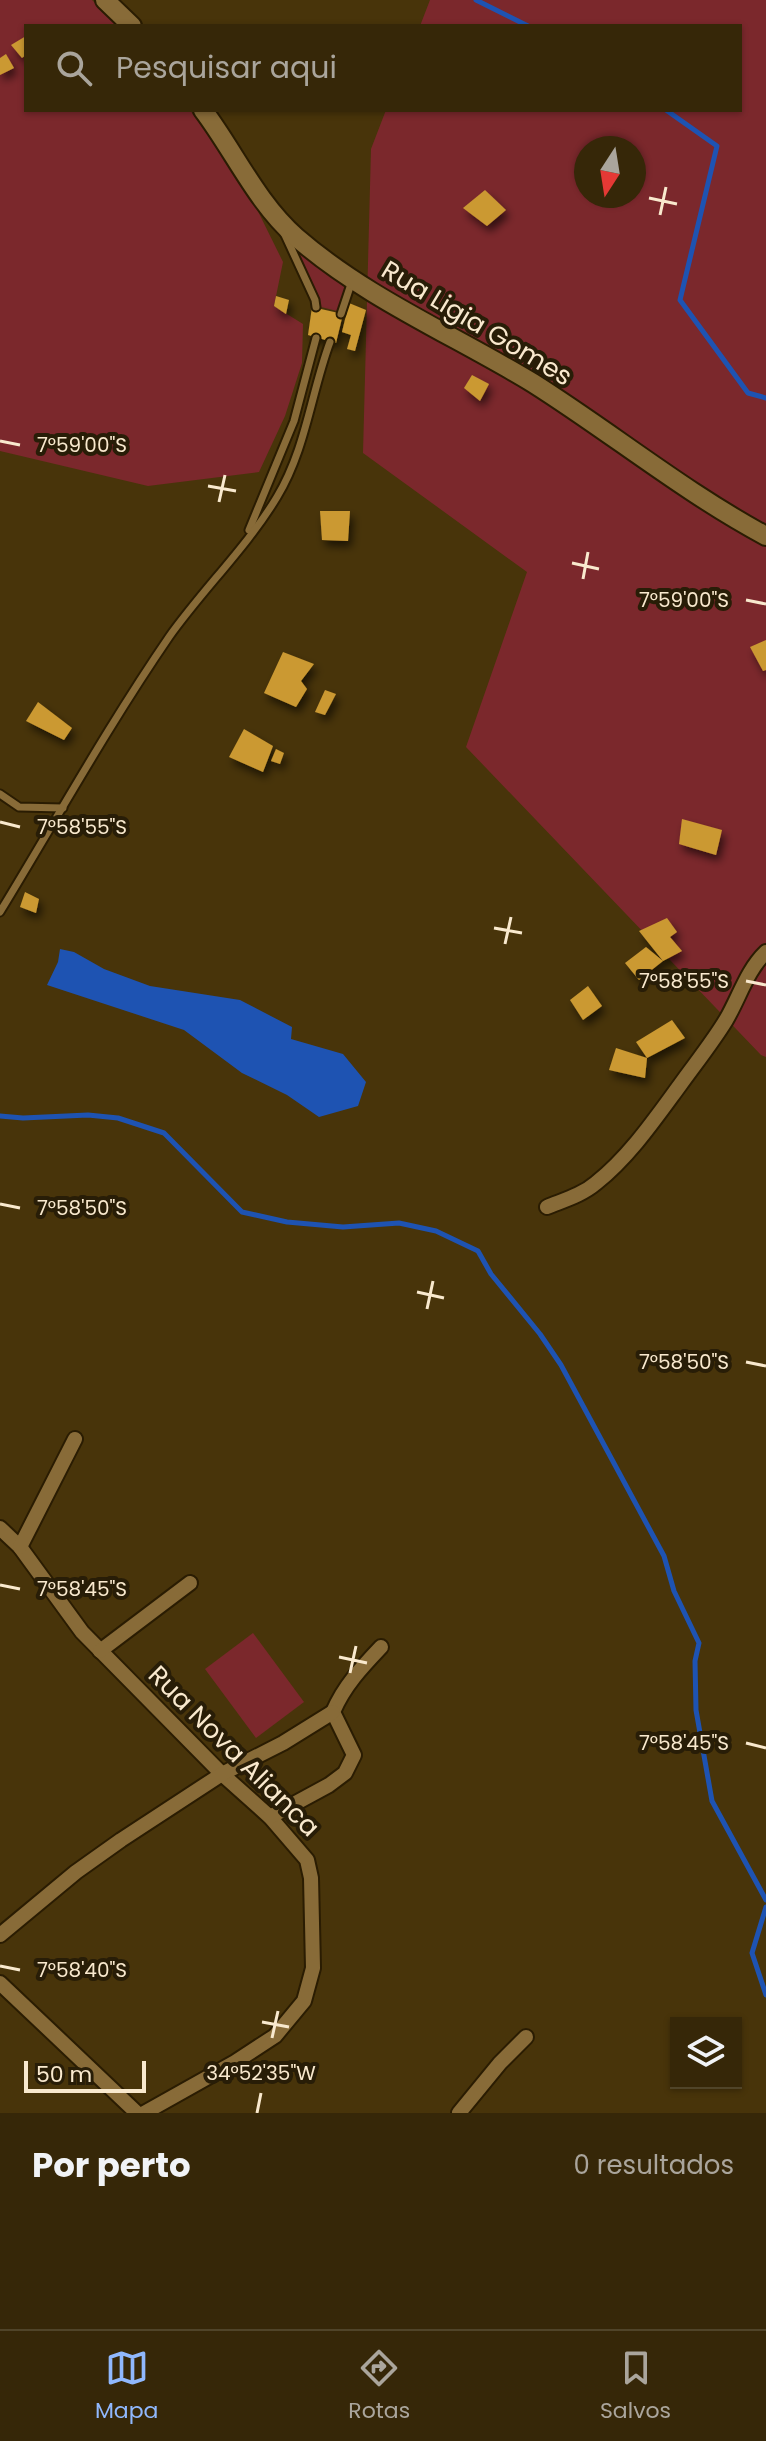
<!DOCTYPE html>
<html lang="pt">
<meta charset="utf-8">
<style>
:root{--surface:#362708;--page:#3d2f12;--text:#f1f3f6;--muted:#aaa59c;--line:#504429;--accent:#90b8fd}
body{margin:0;font-family:Poppins,sans-serif;background:var(--page);color:var(--text)}
.controls{position:absolute;right:24px;bottom:24px;display:grid;overflow:hidden;border-radius:0px;box-shadow:0 2px 6px #0004}
.controls button{width:72px;height:72px;display:grid;place-items:center;padding:0;border:0;border-bottom:2px solid var(--line);background:var(--surface);color:var(--text);font:40px sans-serif}
.compass{position:absolute;left:574px;top:136px;width:72px;height:72px;border-radius:50%;background:var(--surface);box-shadow:0 2px 6px #0004;rotate:192deg}
.scale{position:absolute;left:24px;bottom:20px;width:122px;box-sizing:border-box;padding-left:8px;border:4px solid #f9e9ce;border-top:0;font-size:22px;line-height:28px;white-space:nowrap;color:#f9e9ce;-webkit-text-stroke:6px #281d07;paint-order:stroke}
.list{margin:0;padding:0;list-style:none}
h2{display:flex;justify-content:space-between;align-items:center;height:104px;margin:0;padding:0 32px;font-size:34px}
h2 small{font-size:26px;font-weight:400;color:var(--muted)}
.icon{flex:none;width:44px;height:44px;fill:none;stroke:currentColor;stroke-width:2;stroke-linecap:round;stroke-linejoin:round}
.map{position:relative;flex:none;width:766px;height:2113px;overflow:hidden}
.search{position:absolute;background:var(--surface);box-shadow:0 2px 6px #0004;left:24px;right:24px;top:24px;height:88px;display:flex;align-items:center;gap:20px;box-sizing:border-box;padding:0 28px;border-radius:0px;color:var(--muted);font-size:30px}
.sheet{height:216px;background:var(--surface)}
nav{display:flex;justify-content:space-around;align-items:center;box-sizing:border-box;height:112px;border-top:2px solid var(--line);background:var(--surface);font-size:22px;color:var(--muted)}
nav a{display:grid;justify-items:center;gap:4px}
nav .on{color:var(--accent)}
.map>svg:first-child{display:block}
.green{fill:#7b282c;fill-rule:evenodd}
.water{fill:#1e53b2}
.lines{fill:none;stroke-linecap:round;stroke-linejoin:round}
.stream{stroke:#1e53b2;stroke-width:5}
.building{fill:#cb9933;filter:url(#shadow)}
.service-casing{stroke:#2a1c02;stroke-width:11}
.minor-casing{stroke:#2a1c02;stroke-width:18}
.tertiary-casing{stroke:#2a1c02;stroke-width:22}
.service{stroke:#886b38;stroke-width:7}
.minor{stroke:#886b38;stroke-width:14}
.tertiary{stroke:#886b38;stroke-width:18}
.ticks{fill:none;stroke:#f9e9ce;stroke-width:3}
.labels{text-anchor:middle;dominant-baseline:central;stroke-width:8;stroke-linejoin:round;paint-order:stroke}
.street-label{font-size:26px;fill:#f9e9ce;stroke:#281d07}
.ticks-label{font-size:20px;text-anchor:middle;fill:#f9e9ce;stroke:#281d07;stroke-width:8;stroke-linejoin:round;paint-order:stroke}
</style>
<div class="map">
<svg width="766" height="2113" viewBox="0 0 766 2113">
<defs>
<filter id="shadow"><feDropShadow dx="3.5" dy="6" stdDeviation="4" flood-color="#0009"/></filter>
</defs>
<rect width="100%" height="100%" fill="#48340a"/>
<g class="green">
<path d="M0,0H92L118,26H26V110H190L248,191L283,262L274,306L303,324L302,363L285,416L259,472L148,486L0,451Z"/>
<path d="M430,0H766V1057L761,1055L466,747L527,572L363,453L371,149L386,110H740V26H420ZM586,148H634V196H586Z"/>
<path d="M277,218L352,280L337,311L321,307Z"/>
<path d="M253,1633L304,1702L256,1738L205,1669Z"/>
</g>
<path class="water" d="M60,949L74,952L104,969L150,986L240,1000L292,1027L291,1039L343,1054L366,1082L358,1106L319,1117L287,1095L242,1073L184,1030L47,985L58,962Z"/>
<g class="lines">
<g class="stream">
<path d="M476,0L528,26"/>
<path d="M666,110L717,146L680,300L748,393L766,398"/>
<path d="M0,1116L23,1118L88,1115L118,1118L164,1133L242,1212L287,1222L343,1227L399,1223L436,1231L478,1251L491,1274L540,1334L561,1365L664,1556L674,1591L699,1643L695,1661L696,1710L712,1801L766,1900"/>
<path d="M766,1907L752,1953L766,1995"/>
</g>
</g>
<g class="building">
<path d="M26,36V55L22,58L11,45Z"/>
<path d="M6,54L14,68L0,75V58Z"/>
<path d="M485,190L506,210L487,226L463,208Z"/>
<path d="M276,296L289,300L286,314L274,306Z"/>
<path d="M349,303L366,310L355,351L347,349L351,335L342,332Z"/>
<path d="M312,307L343,314L336,343L308,335Z"/>
<path d="M472,375L489,384L480,401L464,388Z"/>
<path d="M320,511H350L348,541L322,540Z"/>
<path d="M766,640V670L763,671L750,647Z"/>
<path d="M283,652L314,664L301,681L307,689L296,707L264,693Z"/>
<path d="M325,690L336,694L325,715L315,712Z"/>
<path d="M38,702L72,728L64,740L26,721Z"/>
<path d="M244,729L273,746L263,772L229,757Z"/>
<path d="M276,749L284,753L280,764L271,761Z"/>
<path d="M682,819L722,830L716,855L679,844Z"/>
<path d="M25,892L39,899L36,913L20,907Z"/>
<path d="M667,918L677,932L670,937L682,951L663,961L639,980L625,963L646,947L663,961L639,931Z"/>
<path d="M588,986L602,1006L583,1020L570,1000Z"/>
<path d="M672,1020L685,1038L647,1058L636,1042Z"/>
<path d="M616,1048L647,1058L645,1078L609,1070Z"/>
</g>
<g class="lines">
<defs>
<g id="service">
<path d="M285,235L315,300L316,307"/>
<path d="M341,314L352,281"/>
<path d="M249,530L294,421L316,338"/>
<path d="M0,794L19,807L63,808"/>
<path d="M0,912C56,820 108,726 169,637C203,589 247,547 277,497C306,449 311,393 330,342"/>
</g>
<g id="minor">
<path d="M547,1207C564,1200 582,1195 596,1183C629,1157 655,1119 680,1085C695,1064 712,1043 726,1020C739,998 747,970 766,952"/>
<path d="M0,1528L20,1547L82,1632L222,1774L270,1817L307,1860L311,1878L313,1968L304,2001L275,2036L235,2062L144,2113"/>
<path d="M20,1547L75,1439"/>
<path d="M100,1651L190,1583"/>
<path d="M270,1817L329,1785L345,1773L354,1755L333,1712C344,1686 362,1667 381,1647"/>
<path d="M0,1935L76,1872L121,1840L222,1774L283,1743L333,1712"/>
<path d="M0,1983L137,2113"/>
<path d="M459,2113L500,2063L526,2037"/>
</g>
<g id="tertiary">
<path d="M105,0L132,26"/>
<path d="M203,110C234,151 257,203 296,237C366,298 454,335 533,383C612,433 684,492 766,536"/>
</g>
</defs>
<use href="#service" class="service-casing"/>
<use href="#minor" class="minor-casing"/>
<use href="#tertiary" class="tertiary-casing"/>
<use href="#service" class="service"/>
<use href="#minor" class="minor"/>
<use href="#tertiary" class="tertiary"/>
</g>
<path class="ticks" d="M649,198L677,204M660,215L666,187M0,441L20,445M208,486L236,491M219,502L225,475M572,563L599,569M583,579L588,552M746,600L766,604M0,822L20,827M494,928L522,933M505,944L511,917M746,981L766,985M0,1204L20,1208M417,1292L444,1298M427,1309L433,1281M746,1362L766,1366M0,1585L20,1589M339,1657L367,1663M350,1673L356,1646M746,1743L766,1748M0,1966L20,1970M262,2022L289,2027M272,2038L278,2011M257,2113L261,2093"/>
<g class="labels">
<g class="street-label">
<text transform="translate(477 323) rotate(31)">Rua Ligia Gomes</text>
<text transform="translate(234 1751) rotate(45)">Rua Nova Alianca</text>
</g>
</g>
<g class="ticks-label">
<text x="82" y="452">7°59'00"S</text>
<text x="684" y="607">7°59'00"S</text>
<text x="82" y="834">7°58'55"S</text>
<text x="684" y="988">7°58'55"S</text>
<text x="82" y="1215">7°58'50"S</text>
<text x="684" y="1369">7°58'50"S</text>
<text x="82" y="1596">7°58'45"S</text>
<text x="684" y="1750">7°58'45"S</text>
<text x="82" y="1977">7°58'40"S</text>
<text x="261" y="2080">34°52'35"W</text>
</g>
</svg>
<div class="controls">
<button><svg class="icon" aria-label="layers" viewBox="0 0 24 24"><path d="M12 4l9 5-9 5-9-5zM3 14l9 5 9-5"/></svg></button>
</div>
<svg class="compass" viewBox="-18 -18 36 36"><path d="M0-13l5 13h-10z" fill="#e53935"/><path d="M0 13l5-13h-10z" fill="#aaa59c"/></svg>
<div class="scale">50 m</div>
<div class="search"><svg class="icon" aria-label="search" viewBox="0 0 24 24"><circle cx="10" cy="10" r="6"/><path d="M15 15l6 6"/></svg>Pesquisar aqui</div>
</div>
<section class="sheet">
<h2>Por perto<small>0 resultados</small></h2>
<ul class="list">
</ul>
</section>
<nav>
<a class="on"><svg class="icon" aria-label="map" viewBox="0 0 24 24"><path d="M3 6l6-2 6 2 6-2v14l-6 2-6-2-6 2zM9 4v14M15 6v14"/></svg>Mapa</a>
<a><svg class="icon" aria-label="directions" viewBox="0 0 24 24"><path d="M12 3l9 9-9 9-9-9zM9 14v-3h6M13 9l2 2-2 2"/></svg>Rotas</a>
<a><svg class="icon" aria-label="saved" viewBox="0 0 24 24"><path d="M7 4h10v16l-5-4-5 4z"/></svg>Salvos</a>
</nav>
